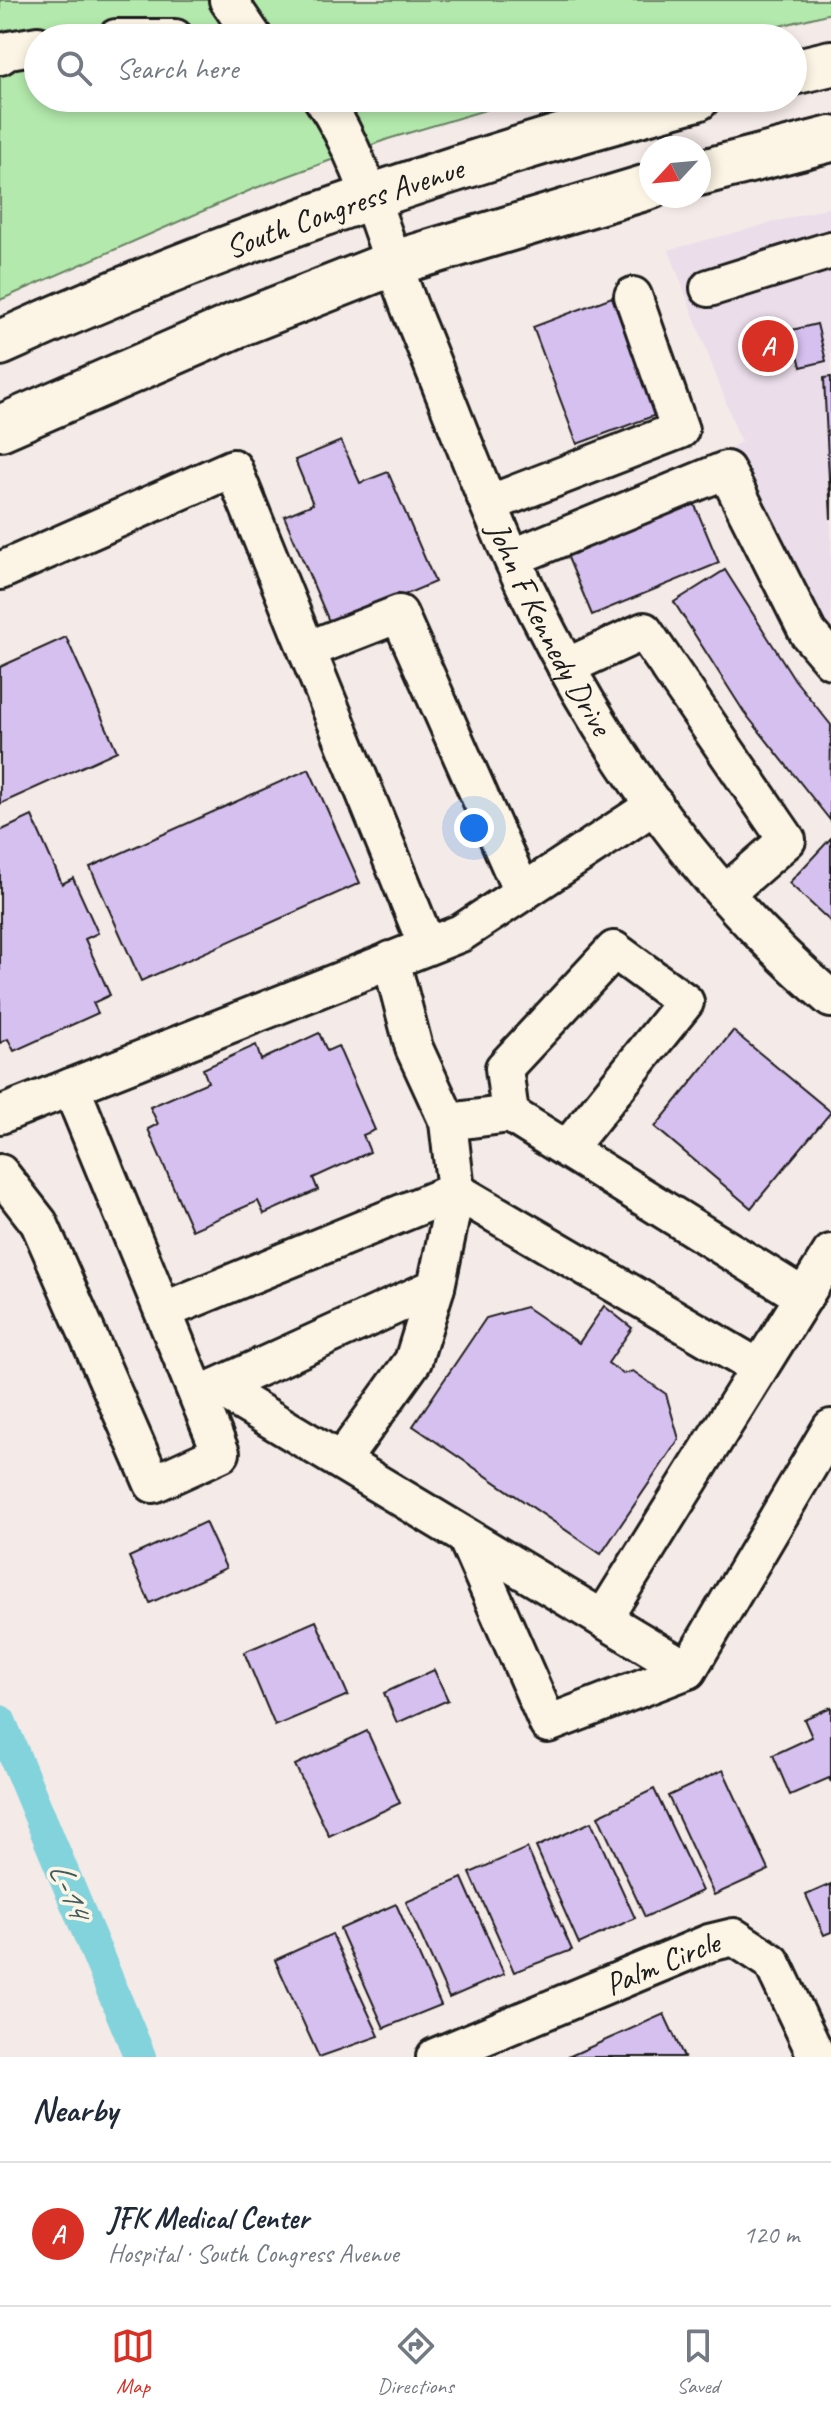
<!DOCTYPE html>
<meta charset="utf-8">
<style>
:root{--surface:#fff;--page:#f2f2f3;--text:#1f2937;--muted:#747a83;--line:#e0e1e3;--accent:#d93025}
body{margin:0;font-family:Caveat,sans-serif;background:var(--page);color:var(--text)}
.compass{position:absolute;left:639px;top:136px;width:72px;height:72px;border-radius:50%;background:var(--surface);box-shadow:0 4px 12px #0003;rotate:244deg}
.you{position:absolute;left:474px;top:828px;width:28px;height:28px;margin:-20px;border:6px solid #fff;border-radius:50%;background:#1a73e8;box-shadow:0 0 0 12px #1a73e833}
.badge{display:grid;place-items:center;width:52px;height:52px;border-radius:50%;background:var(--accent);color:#fff;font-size:26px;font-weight:700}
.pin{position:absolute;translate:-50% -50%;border:4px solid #fff;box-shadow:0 2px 8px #0006}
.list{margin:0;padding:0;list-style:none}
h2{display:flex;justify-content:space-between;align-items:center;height:104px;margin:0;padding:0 32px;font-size:34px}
h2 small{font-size:26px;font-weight:400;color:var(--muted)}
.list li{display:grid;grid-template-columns:52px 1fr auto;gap:24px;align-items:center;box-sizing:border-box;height:144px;padding:0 32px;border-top:2px solid var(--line)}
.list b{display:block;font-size:30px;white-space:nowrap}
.list p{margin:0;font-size:26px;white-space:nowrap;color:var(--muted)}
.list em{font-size:26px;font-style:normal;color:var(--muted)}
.icon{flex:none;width:44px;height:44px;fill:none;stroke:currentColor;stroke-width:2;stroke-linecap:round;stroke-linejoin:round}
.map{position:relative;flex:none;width:831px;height:2057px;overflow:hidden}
.search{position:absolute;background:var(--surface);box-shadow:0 4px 12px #0003;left:24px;right:24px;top:24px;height:88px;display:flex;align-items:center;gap:20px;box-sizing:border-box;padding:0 28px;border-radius:44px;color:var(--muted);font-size:30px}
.sheet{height:248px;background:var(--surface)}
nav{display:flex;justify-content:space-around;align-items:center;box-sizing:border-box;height:112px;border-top:2px solid var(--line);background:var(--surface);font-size:22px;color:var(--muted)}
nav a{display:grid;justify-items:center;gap:4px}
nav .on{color:var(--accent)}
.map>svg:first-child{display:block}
.built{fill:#ebddea}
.green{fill:#b3e9ac;stroke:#688264;stroke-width:2}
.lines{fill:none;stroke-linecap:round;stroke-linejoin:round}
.canal{stroke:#82d3dc;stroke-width:32}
.building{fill:#d6c0f0;stroke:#1c1c1c;stroke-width:2}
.minor-casing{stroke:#1c1c1c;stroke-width:42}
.major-casing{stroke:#1c1c1c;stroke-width:50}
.minor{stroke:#fcf5e5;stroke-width:36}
.major{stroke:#fcf5e5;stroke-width:44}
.labels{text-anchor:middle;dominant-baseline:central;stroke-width:7;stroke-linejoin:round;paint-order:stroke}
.street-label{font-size:32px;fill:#1c1c1c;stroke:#fcf5e5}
.water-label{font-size:34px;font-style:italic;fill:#405c5f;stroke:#fcf5e5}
</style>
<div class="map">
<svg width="831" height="2057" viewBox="0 0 831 2057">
<rect width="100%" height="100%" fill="#f4eae7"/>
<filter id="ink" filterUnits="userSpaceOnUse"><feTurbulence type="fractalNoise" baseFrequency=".0125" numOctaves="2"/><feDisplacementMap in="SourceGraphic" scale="16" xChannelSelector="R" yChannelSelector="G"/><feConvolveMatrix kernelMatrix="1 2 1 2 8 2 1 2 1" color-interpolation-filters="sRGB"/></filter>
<g filter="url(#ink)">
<path class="built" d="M831,207V633L803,591L732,447L741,442L669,250Z"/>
<path class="green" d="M0,0H831V13L733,38H38V98H526L388,139L253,189L0,300Z"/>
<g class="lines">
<path class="canal" d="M0,1721L140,2057"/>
</g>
<g class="building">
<path d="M612,297L656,415L577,444L533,327Z"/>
<path d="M817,324L826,361L801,367L792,330Z"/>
<path d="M831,377V519L824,378Z"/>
<path d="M341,441L360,483L388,472L435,582L331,626L284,516L313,504L295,460Z"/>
<path d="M691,496L719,563L592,615L564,548Z"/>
<path d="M725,570L795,680L831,725L830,820L744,712L674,602Z"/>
<path d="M66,637L117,751L0,804V667Z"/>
<path d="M309,769L360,883L141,981L90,867Z"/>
<path d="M32,816L62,884L73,878L98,933L85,939L110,995L93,1003L98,1013L14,1051L8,1039L0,1043V831Z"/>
<path d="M831,838V922L789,883Z"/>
<path d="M733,1031L831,1112L751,1208L655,1127Z"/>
<path d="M319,1033L327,1051L338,1046L375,1130L363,1135L370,1152L313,1178L318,1190L264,1214L258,1201L192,1230L148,1129L158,1124L150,1107L208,1082L203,1069L256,1045L261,1060Z"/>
<path d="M604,1306L632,1328L608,1363L623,1374L633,1371L666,1394L679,1439L601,1554L413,1426L486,1318L526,1307L579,1343Z"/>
<path d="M205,1522L226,1568L150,1603L129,1557Z"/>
<path d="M316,1621L348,1695L275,1726L244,1652Z"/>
<path d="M434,1670L448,1700L397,1723L384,1693Z"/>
<path d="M831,1707V1782L829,1778L790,1795L773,1755L812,1737L804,1719Z"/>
<path d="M367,1731L400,1803L329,1836L295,1765Z"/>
<path d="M723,1770L769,1870L714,1895L668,1796Z"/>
<path d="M654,1789L702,1891L645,1917L598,1816Z"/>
<path d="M591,1822L635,1918L579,1944L536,1847Z"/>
<path d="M527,1848L572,1950L514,1972L470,1873Z"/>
<path d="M462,1878L504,1974L449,1998L406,1902Z"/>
<path d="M831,1884V1932L824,1935L806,1895Z"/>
<path d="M396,1904L441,2005L384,2028L340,1929Z"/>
<path d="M332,1934L379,2036L319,2057L275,1960Z"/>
<path d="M664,2014L684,2057H568Z"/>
</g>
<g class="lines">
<defs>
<g id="minor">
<path d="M228,0L254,38"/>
<path d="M116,38H175"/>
<path d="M0,56L9,50L38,45"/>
<path id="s1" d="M322,98C367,163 386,253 417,326C456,421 491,519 537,611C609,756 707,893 831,999"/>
<path d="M709,288L831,250"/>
<path d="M491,503L680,430L633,296"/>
<path d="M514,557L726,470L808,633L831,660"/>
<path d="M0,571L233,468L427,946"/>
<path d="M307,650L399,614L522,892"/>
<path d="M566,667L644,631L787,840L726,893"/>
<path d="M510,1114L504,1068L614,950L685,1002L567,1149"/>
<path d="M0,1115L461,933L655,805"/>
<path d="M448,1122L510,1114L804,1297"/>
<path d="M0,1173L39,1223L153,1484L221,1453L71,1087"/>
<path d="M163,1311L456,1191L448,1122L414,1048L391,960"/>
<path d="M217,1387L688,1670L831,1428"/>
<path d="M199,1395L436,1287L456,1191L759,1368"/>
<path d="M341,1461L413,1361L436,1287"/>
<path d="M466,1537L548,1724L688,1670"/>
<path d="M603,1619L831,1253"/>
<path id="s2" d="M435,2057L709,1943L734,1937L772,1962L817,2057"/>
</g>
<g id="major">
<path d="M793,72L831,63"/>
<path d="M699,173L831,139"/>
<path id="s3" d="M0,343C225,241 458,162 697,98"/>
<path d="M0,428L241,323L391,264L651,186"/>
</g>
</defs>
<use href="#minor" class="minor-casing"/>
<use href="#major" class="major-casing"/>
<use href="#minor" class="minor"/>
<use href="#major" class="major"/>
</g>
</g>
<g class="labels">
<g class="street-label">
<text stroke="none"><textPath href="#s3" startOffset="370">South Congress Avenue</textPath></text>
<text stroke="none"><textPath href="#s1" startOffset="578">John F Kennedy Drive</textPath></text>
<text stroke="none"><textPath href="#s2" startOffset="246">Palm Circle</textPath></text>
</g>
<g class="water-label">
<text transform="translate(70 1889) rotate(67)">L-14</text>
</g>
</g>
</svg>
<svg class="compass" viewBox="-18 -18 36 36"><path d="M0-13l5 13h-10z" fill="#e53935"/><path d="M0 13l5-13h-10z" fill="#747a83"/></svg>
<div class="you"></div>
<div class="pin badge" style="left:768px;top:346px">A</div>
<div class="search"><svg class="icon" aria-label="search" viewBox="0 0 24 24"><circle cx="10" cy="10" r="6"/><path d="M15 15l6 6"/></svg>Search here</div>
</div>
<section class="sheet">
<h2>Nearby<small></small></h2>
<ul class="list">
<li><span class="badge">A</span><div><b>JFK Medical Center</b><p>Hospital · South Congress Avenue</p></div><em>120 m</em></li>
</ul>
</section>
<nav>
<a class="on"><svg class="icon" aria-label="map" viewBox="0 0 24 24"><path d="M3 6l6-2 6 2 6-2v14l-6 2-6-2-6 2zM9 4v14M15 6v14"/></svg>Map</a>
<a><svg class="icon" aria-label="directions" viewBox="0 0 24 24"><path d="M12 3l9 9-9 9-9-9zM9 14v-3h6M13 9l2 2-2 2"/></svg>Directions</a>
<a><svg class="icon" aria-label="saved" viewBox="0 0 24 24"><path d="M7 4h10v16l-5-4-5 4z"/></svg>Saved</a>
</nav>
